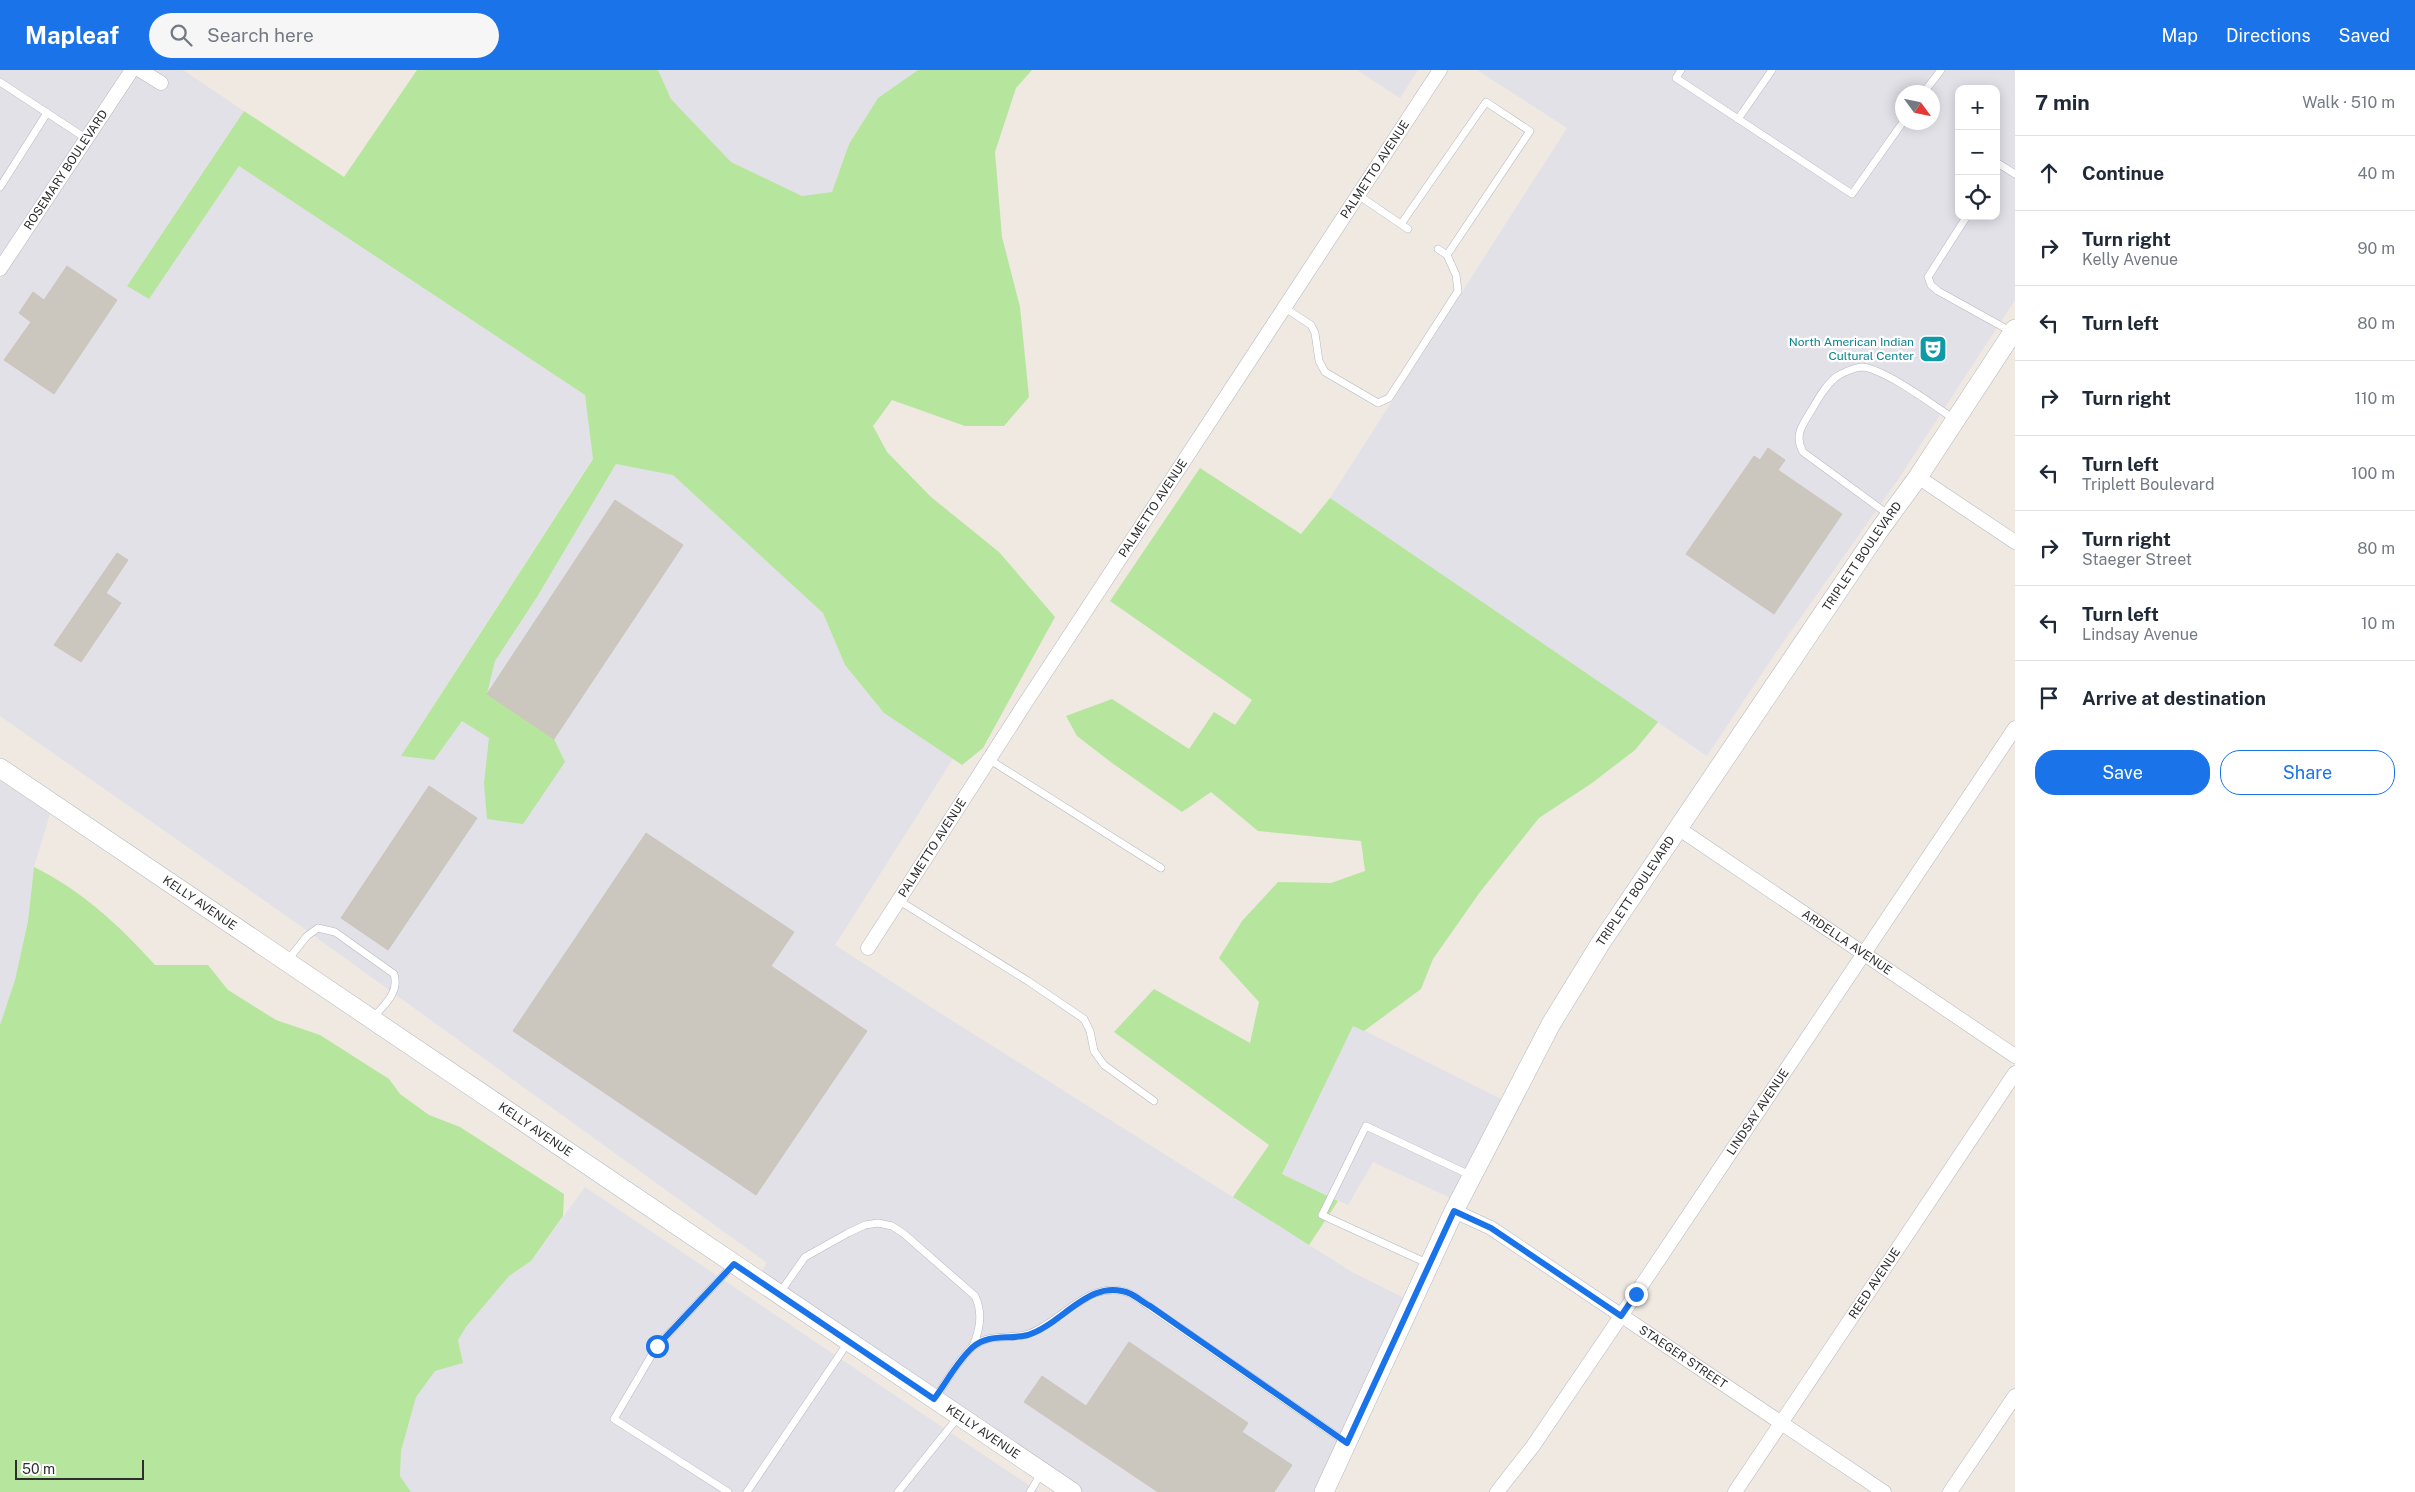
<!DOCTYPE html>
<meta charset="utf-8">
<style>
:root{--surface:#fff;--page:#f6f6f7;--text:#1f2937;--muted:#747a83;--line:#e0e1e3;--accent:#1a73e8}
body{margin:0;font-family:"Public Sans",sans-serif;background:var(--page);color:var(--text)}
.controls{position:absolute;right:15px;top:15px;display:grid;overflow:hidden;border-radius:10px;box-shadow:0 2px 12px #0003}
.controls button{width:45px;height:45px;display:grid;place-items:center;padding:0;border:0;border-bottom:1px solid var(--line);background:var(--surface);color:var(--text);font:25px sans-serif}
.compass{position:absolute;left:1895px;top:15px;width:45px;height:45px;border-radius:50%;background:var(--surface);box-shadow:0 2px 12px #0003;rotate:123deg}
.scale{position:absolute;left:15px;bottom:12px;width:129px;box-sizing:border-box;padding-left:5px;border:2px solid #2e2e2e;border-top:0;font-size:14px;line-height:18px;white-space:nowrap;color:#2e2e2e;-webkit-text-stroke:4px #fff;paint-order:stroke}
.stop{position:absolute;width:15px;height:15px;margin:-11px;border:4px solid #1a73e8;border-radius:50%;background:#fff}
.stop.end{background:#1a73e8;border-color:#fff;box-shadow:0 1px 5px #0008}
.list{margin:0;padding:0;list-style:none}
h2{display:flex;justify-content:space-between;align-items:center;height:65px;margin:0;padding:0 20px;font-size:21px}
h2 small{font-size:16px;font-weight:400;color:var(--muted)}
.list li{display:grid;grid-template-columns:32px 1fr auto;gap:15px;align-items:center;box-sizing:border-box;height:75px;padding:0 20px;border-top:1px solid var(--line)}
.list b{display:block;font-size:19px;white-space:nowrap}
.list p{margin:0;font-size:16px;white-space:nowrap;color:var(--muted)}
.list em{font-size:16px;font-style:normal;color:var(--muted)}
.actions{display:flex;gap:10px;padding:15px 20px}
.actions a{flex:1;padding:11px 0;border:1px solid var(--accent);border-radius:20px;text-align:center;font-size:18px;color:var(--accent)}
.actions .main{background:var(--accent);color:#fff}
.icon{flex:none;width:28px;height:28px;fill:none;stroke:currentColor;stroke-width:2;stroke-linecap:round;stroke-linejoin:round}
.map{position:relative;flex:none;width:2015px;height:1422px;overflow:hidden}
header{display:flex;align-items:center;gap:30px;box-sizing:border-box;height:70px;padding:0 25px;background:var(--accent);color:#fff}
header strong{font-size:24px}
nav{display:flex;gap:28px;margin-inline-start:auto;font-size:18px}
.search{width:350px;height:45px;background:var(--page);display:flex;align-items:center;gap:12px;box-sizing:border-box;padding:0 18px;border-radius:28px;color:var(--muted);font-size:19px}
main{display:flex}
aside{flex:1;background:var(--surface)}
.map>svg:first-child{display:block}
.industrial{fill:#e3e1e8;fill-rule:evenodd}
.green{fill:#b6e59e}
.building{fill:#cbc7bf;stroke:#cbc5ba}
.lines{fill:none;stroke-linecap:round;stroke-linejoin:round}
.service-casing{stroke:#b4b7c1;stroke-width:8}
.minor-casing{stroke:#b4b7c1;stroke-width:15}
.secondary-casing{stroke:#b4b7c1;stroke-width:20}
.service{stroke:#fff;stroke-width:7}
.minor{stroke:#fff;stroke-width:14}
.secondary{stroke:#fff;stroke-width:19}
.route{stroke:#1a73e8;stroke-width:6}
.labels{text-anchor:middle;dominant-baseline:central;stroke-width:4.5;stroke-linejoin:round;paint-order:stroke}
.street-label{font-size:12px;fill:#2e2e2e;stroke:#fff}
.culture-label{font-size:12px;fill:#0d838f;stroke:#fff;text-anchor:end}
</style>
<header>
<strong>Mapleaf</strong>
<div class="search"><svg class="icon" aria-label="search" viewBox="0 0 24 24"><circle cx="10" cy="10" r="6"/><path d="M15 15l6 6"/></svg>Search here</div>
<nav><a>Map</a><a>Directions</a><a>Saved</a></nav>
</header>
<main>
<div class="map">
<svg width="2015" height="1422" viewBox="0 0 2015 1422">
<rect width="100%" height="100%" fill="#efe9e1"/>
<g class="industrial">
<path d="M0,0H132L0,199Z"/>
<path d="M142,0H183L244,41L127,216L149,228L239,96L585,325L593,388L401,686L434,690L462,651L490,668L484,713L554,669L487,624L495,591L537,527L616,394L673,404L823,543L845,595L884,643L953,689L835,875L940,943L1352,1202L1412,1232L1324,1422H1072L756,1209L767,1193L295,852L0,646V209Z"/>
<path d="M658,0H918L878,28L849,74L832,122L802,126L731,92L671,29Z"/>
<path d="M1357,0H1418L1400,28Z"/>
<path d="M1477,0H2015V230L1897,411L1777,581L1707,686L1330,428L1567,58ZM1959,19H1996V146H1959ZM1902,22H1932V52H1902Z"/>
<path d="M0,698L53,734L34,797L28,851L15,910L0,955Z"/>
<path d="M1353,955L1509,1033L1459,1132L1373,1092L1348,1135L1282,1105Z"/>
<path d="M585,1117L1039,1422H411L400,1406L401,1381L416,1326L435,1300L463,1293L458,1270L466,1257L509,1206L531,1191Z"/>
</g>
<g class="green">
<path d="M417,0H658L671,29L731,92L802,126L832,122L849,74L878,28L918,0H1032L1016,18L995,82L1002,167L1020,237L1029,327L1004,356H965L892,330L873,356L887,382L931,427L999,482L1055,547L983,678L962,695L884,643L845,595L823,543L673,405L616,394L537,527L495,591L487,624L554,669L565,692L523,754L487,749L484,713L489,668L462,651L434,690L401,686L593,389L585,325L239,96L149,229L127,216L244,41L344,107Z"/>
<path d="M1200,398L1301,464L1330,428L1658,652L1635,680L1592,713L1539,748L1480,822L1433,889L1421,919L1364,961L1353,956L1282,1104L1338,1131L1309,1175L1233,1127L1269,1075L1114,962L1154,919L1250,973L1259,932L1219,888L1242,851L1278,812L1331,813L1365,801L1361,771L1258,761L1211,722L1182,742L1112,693L1077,666L1066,646L1112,629L1189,679L1214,642L1235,655L1252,630L1110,531Z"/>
<path d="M34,797C81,820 120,856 155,895H208L228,920L276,950L320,965L389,1009L400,1024L429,1045L460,1057L564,1124L563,1146L531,1191L509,1206L466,1257L458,1270L463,1293L435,1301L416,1327L401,1381L400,1406L411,1422H0V955L15,910L28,851Z"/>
</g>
<g class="building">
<path d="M67,196L117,230L54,324L4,290L31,252L19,243L33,222L44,230Z"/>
<path d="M1768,378L1785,390L1778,400L1842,444L1774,544L1686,484L1754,386L1760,390Z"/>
<path d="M615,430L683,475L554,669L487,624Z"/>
<path d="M117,483L128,490L106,523L121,533L81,592L54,575Z"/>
<path d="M429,716L477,748L388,880L341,848Z"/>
<path d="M646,763L794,862L771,896L867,961L756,1125L513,961Z"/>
<path d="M1129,1272L1248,1353L1242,1362L1292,1395L1274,1422H1158L1024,1332L1042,1306L1086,1336Z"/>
</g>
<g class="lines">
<defs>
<g id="service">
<path d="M1681,0L1676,8L1852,124L1903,52"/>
<path d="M0,12L87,69"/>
<path d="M1924,22L1941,0"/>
<path d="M1738,49L1772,0"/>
<path d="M1996,92L2015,104"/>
<path d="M0,117L47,43"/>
<path d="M1358,125L1408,159"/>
<path d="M1967,146L1928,207L1931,215L1938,221L2012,262"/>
<path d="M1401,154L1486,32L1530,61L1447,185L1438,179"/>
<path d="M1285,238L1311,255L1315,263L1319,291L1325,302L1378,333L1389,328L1458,221L1456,205L1447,185"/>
<path d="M1889,445L1803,382C1794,366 1802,355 1811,341C1818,329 1825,316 1836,307C1842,303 1853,298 1861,297C1882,297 1935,336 1954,349"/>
<path d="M990,690L1161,798"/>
<path d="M898,830L1028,911L1084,949L1090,961L1094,981L1104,995L1154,1031"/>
<path d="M287,891L307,866L318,858L335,862L394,904C400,923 383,936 372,949"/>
<path d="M1429,1194L1322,1145L1366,1056L1472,1106"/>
<path d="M779,1224L805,1187L848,1163L865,1155L878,1153L892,1156L903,1163L975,1226C983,1243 980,1259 973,1276"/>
<path d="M935,1328C946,1313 959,1288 974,1276C989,1263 1010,1270 1028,1264C1062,1253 1090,1206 1131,1224C1137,1227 1144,1233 1150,1237L1347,1373"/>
<path d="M728,1422L614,1349L657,1276L734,1194"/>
<path d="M747,1422L849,1271"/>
<path d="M898,1422L959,1346"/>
<path d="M1030,1422L1042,1402"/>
</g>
<g id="minor">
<path d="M140,0L161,13"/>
<path id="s1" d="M0,199L132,0"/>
<path d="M1918,407L2015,472"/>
<path id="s2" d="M1678,758L2015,986"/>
<path id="s3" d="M868,878L1026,632L1440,0"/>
<path id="s4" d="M1454,1141L1491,1158L1884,1422"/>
<path id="s5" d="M1497,1422L1533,1376L1611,1261L2015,658"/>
<path id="s6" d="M1735,1422L2015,1003"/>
<path d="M1950,1422L2015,1326"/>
</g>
<g id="secondary">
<path id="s7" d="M0,698L1072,1422"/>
<path id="s8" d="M1324,1422L1454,1141L1551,954L1600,874L1880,459L1918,407L2015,259"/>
</g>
</defs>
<use href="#service" class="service-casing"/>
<use href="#minor" class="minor-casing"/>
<use href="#secondary" class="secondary-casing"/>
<use href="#service" class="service"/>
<use href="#minor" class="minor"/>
<use href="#secondary" class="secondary"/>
</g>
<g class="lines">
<path class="route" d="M657,1276L734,1194L934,1329C946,1313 958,1290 973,1277C989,1263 1009,1270 1028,1265C1063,1254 1090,1206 1131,1224C1137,1227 1144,1233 1150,1236L1347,1373L1454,1141L1491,1158L1621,1246L1636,1224"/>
</g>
<defs>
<symbol id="theatre-square" viewBox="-11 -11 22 22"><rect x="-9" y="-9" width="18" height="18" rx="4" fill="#0f9aa8" stroke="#fff"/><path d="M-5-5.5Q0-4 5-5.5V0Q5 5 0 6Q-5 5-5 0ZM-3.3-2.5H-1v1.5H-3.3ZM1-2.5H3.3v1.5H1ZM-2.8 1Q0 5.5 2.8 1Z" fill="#fff"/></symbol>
</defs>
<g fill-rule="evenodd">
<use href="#theatre-square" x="1917" y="263" width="32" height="32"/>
</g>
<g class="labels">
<g class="street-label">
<text stroke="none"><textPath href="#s1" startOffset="119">ROSEMARY BOULEVARD</textPath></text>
<text stroke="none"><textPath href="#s3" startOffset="929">PALMETTO AVENUE</textPath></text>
<text stroke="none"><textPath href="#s3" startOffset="524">PALMETTO AVENUE</textPath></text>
<text stroke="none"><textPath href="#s8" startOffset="1082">TRIPLETT BOULEVARD</textPath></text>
<text stroke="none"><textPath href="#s3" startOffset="119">PALMETTO AVENUE</textPath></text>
<text stroke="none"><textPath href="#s8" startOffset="678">TRIPLETT BOULEVARD</textPath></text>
<text stroke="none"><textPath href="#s7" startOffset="241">KELLY AVENUE</textPath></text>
<text stroke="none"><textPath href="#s2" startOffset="204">ARDELLA AVENUE</textPath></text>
<text stroke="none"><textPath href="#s5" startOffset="461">LINDSAY AVENUE</textPath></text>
<text stroke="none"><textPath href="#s7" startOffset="646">KELLY AVENUE</textPath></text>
<text stroke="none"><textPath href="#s6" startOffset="251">REED AVENUE</textPath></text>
<text stroke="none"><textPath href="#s4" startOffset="272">STAEGER STREET</textPath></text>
<text stroke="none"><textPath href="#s7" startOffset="1186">KELLY AVENUE</textPath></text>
</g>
<g class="culture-label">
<text x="1914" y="272">North American Indian<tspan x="1914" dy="14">Cultural Center</tspan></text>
</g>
</g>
</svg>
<div class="controls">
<button>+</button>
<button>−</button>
<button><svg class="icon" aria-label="locate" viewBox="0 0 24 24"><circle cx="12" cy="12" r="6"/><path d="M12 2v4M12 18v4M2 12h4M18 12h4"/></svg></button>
</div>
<svg class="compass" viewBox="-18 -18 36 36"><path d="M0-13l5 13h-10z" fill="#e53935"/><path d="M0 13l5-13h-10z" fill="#747a83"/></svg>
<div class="scale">50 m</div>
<div class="stop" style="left:657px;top:1276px"></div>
<div class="stop end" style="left:1636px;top:1224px"></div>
</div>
<aside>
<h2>7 min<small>Walk · 510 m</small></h2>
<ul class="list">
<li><svg class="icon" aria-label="ahead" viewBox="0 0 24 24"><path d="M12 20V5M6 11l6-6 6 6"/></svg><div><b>Continue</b></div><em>40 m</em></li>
<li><svg class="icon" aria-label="right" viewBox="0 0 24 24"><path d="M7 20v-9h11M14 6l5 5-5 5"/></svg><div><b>Turn right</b><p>Kelly Avenue</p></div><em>90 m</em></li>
<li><svg class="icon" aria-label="left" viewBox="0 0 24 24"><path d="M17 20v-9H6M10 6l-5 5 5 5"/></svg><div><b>Turn left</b></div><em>80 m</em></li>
<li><svg class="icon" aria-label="right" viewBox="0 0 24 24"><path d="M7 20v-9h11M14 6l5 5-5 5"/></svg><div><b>Turn right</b></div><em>110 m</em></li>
<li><svg class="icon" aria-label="left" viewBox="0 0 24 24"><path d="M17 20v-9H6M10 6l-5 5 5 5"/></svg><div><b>Turn left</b><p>Triplett Boulevard</p></div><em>100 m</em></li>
<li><svg class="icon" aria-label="right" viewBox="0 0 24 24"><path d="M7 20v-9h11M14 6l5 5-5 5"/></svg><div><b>Turn right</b><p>Staeger Street</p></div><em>80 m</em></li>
<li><svg class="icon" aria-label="left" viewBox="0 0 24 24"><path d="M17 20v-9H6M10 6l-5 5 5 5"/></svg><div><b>Turn left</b><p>Lindsay Avenue</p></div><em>10 m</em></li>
<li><svg class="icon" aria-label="arrive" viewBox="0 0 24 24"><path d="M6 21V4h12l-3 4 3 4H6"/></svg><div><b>Arrive at destination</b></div></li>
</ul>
<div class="actions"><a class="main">Save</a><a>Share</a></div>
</aside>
</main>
